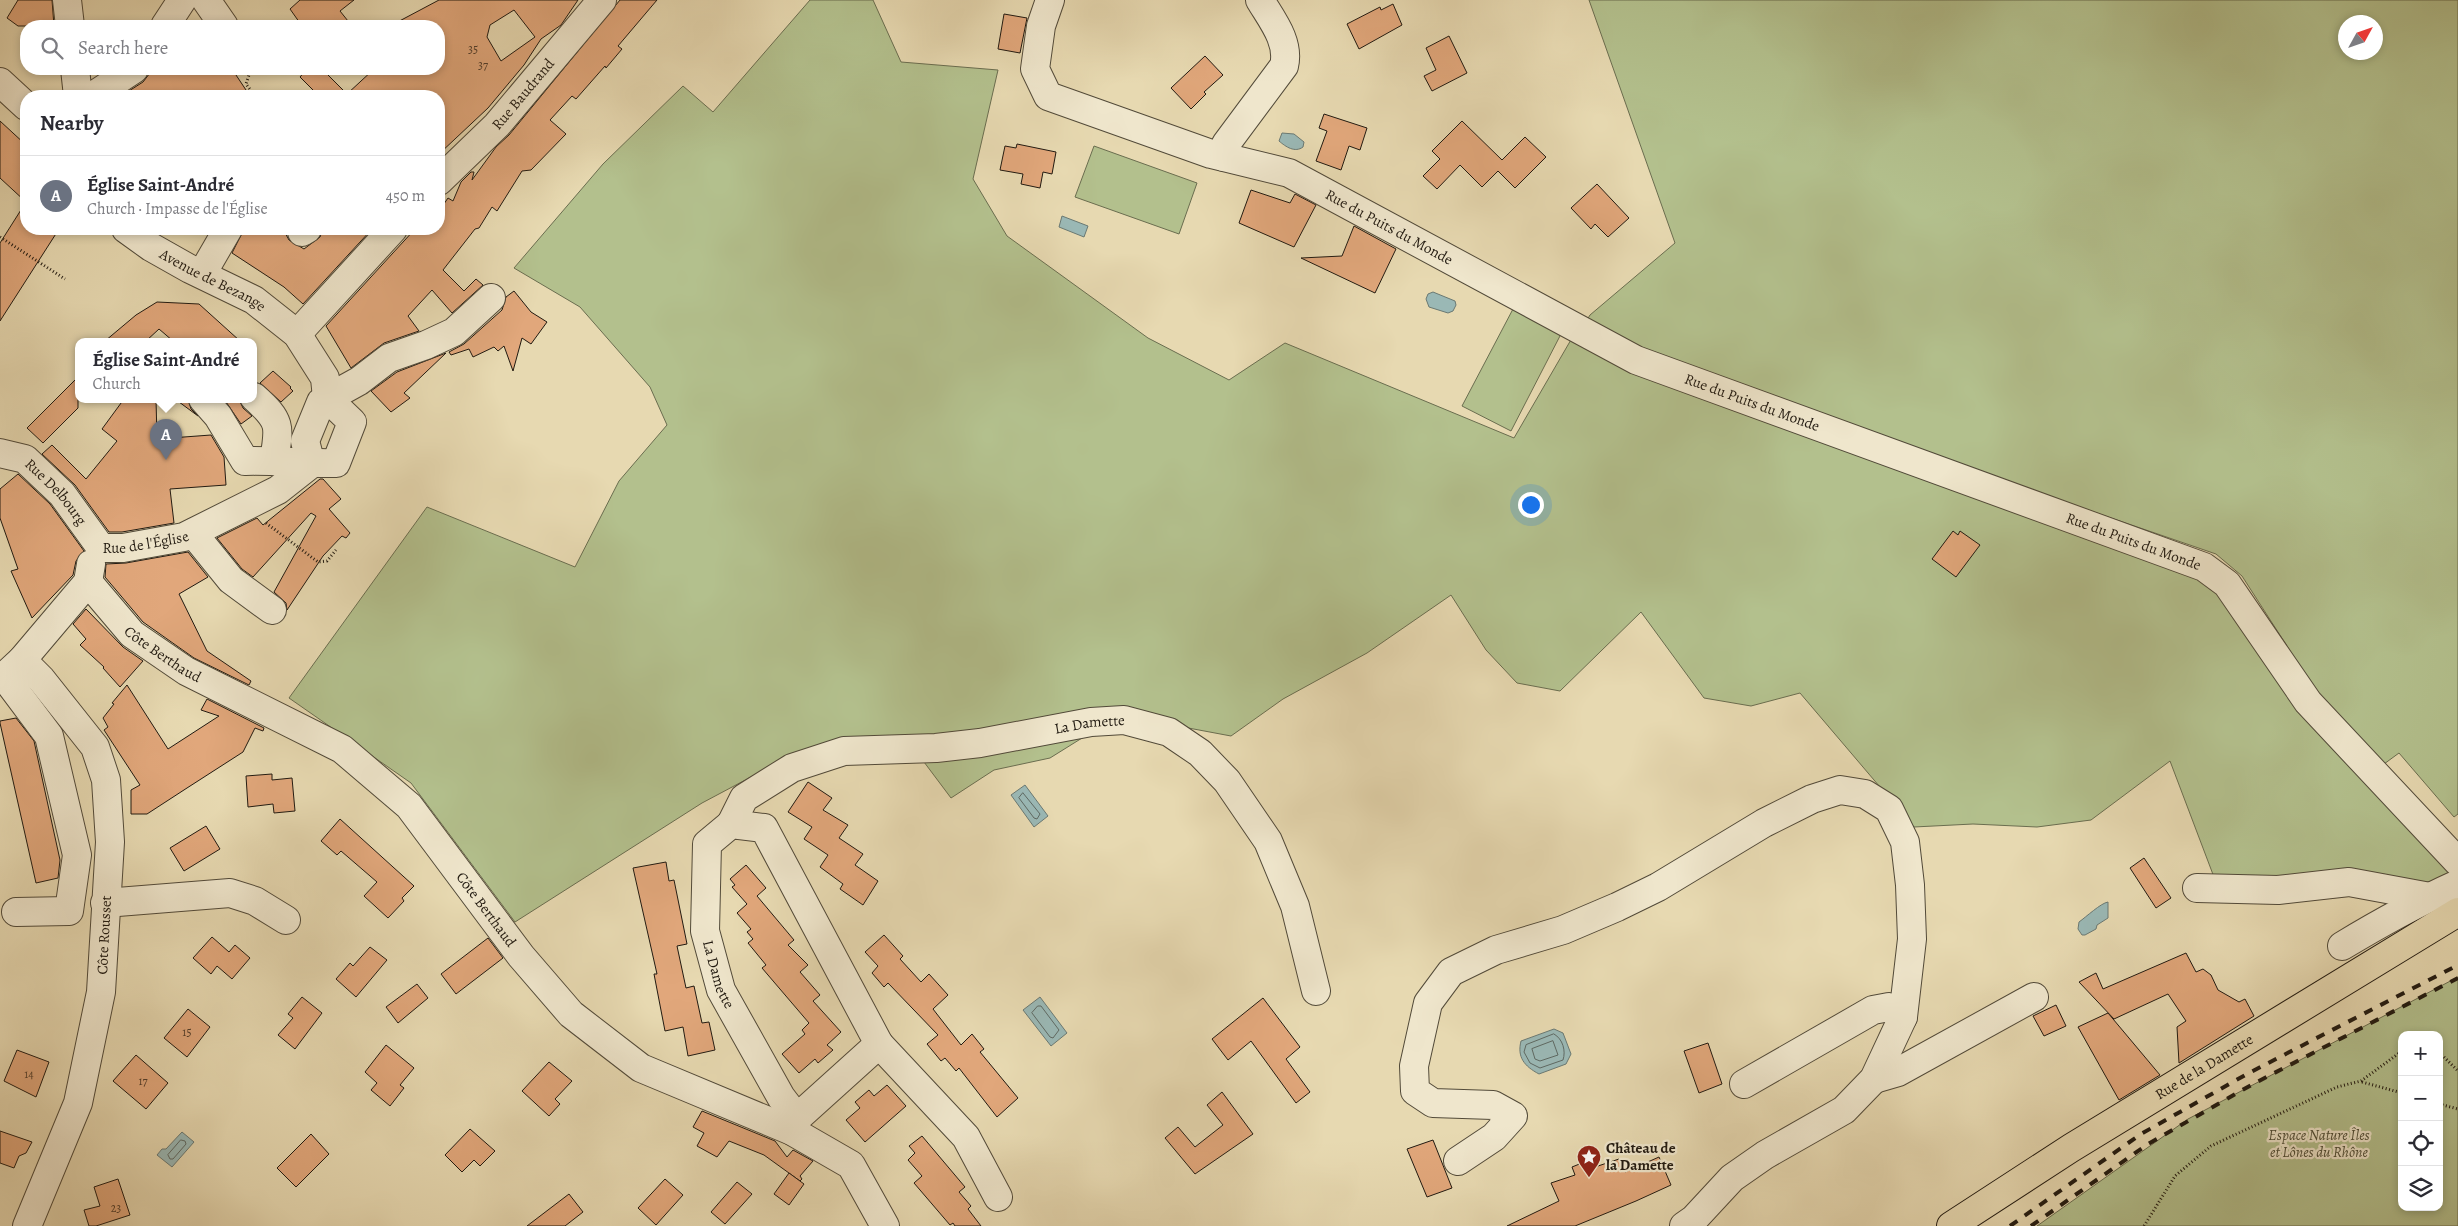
<!DOCTYPE html>
<meta charset="utf-8">
<style>
:root{--surface:#fff;--page:#f7f7f7;--text:#2b2b33;--muted:#7c7c81;--line:#e1e1e2;--accent:#b45309}
body{margin:0;font-family:Alegreya,serif;background:var(--page);color:var(--text)}
.controls{position:absolute;right:15px;bottom:15px;display:grid;overflow:hidden;border-radius:10px;box-shadow:0 2px 8px #0003}
.controls button{width:45px;height:45px;display:grid;place-items:center;padding:0;border:0;border-bottom:1px solid var(--line);background:var(--surface);color:var(--text);font:25px sans-serif}
.compass{position:absolute;left:2338px;top:15px;width:45px;height:45px;border-radius:50%;background:var(--surface);box-shadow:0 2px 8px #0003;rotate:50deg}
.you{position:absolute;left:1530px;top:504px;width:18px;height:18px;margin:-12px;border:4px solid #fff;border-radius:50%;background:#1a73e8;box-shadow:0 0 0 8px #1a73e833}
.badge{display:grid;place-items:center;width:32px;height:32px;border-radius:50%;background:var(--accent);color:#fff;font-size:16px;font-weight:700}
.pin{position:absolute;translate:-50% -41px;filter:drop-shadow(0 1px 2px #0008)}
.pin::after{content:'';position:absolute;top:26px;width:18px;height:15px;background:inherit;clip-path:polygon(0 0,100% 0,50% 100%)}
.popup{position:absolute;left:75px;top:338px;width:182px;height:65px;box-sizing:border-box;display:grid;place-content:center;border-radius:10px;background:var(--surface);filter:drop-shadow(0 1px 4px #0005);font-size:16px;white-space:nowrap;color:var(--muted)}
.popup b{font-size:19px;color:var(--text)}
.popup::after{content:'';position:absolute;left:50%;top:100%;margin-left:-10px;border:10px solid transparent;border-top-color:var(--surface)}
.list{margin:0;padding:0;list-style:none}
h2{display:flex;justify-content:space-between;align-items:center;height:65px;margin:0;padding:0 20px;font-size:21px}
h2 small{font-size:16px;font-weight:400;color:var(--muted)}
.list li{display:grid;grid-template-columns:32px 1fr auto;gap:15px;align-items:center;box-sizing:border-box;height:80px;padding:0 20px;border-top:1px solid var(--line)}
.list b{display:block;font-size:19px;white-space:nowrap}
.list p{margin:0;font-size:16px;white-space:nowrap;color:var(--muted)}
.list em{font-size:16px;font-style:normal;color:var(--muted)}
.icon{flex:none;width:28px;height:28px;fill:none;stroke:currentColor;stroke-width:2;stroke-linecap:round;stroke-linejoin:round}
.map{position:relative;flex:none;width:2458px;height:1226px;overflow:hidden}
.search{position:absolute;background:var(--surface);box-shadow:0 2px 8px #0003;left:20px;top:20px;width:425px;height:55px;display:flex;align-items:center;gap:12px;box-sizing:border-box;padding:0 18px;border-radius:20px;color:var(--muted);font-size:19px}
.panel{position:absolute;background:var(--surface);box-shadow:0 2px 8px #0003;left:20px;top:90px;width:425px;height:145px;border-radius:20px}
.map>svg:first-child{display:block}
.green{fill:#b3c08d;stroke:#6a6d4f;fill-rule:evenodd}
.water{fill:#9ab8b5;stroke:#6a7973}
.lines{fill:none;stroke-linecap:round;stroke-linejoin:round}
.shore{stroke:#5e6963;stroke-width:1}
.building{fill:#e1a77b;stroke:#211a11;fill-rule:evenodd}
.minor-casing{stroke:#524a39;stroke-width:30}
.major-casing{stroke:#211a11;stroke-width:30}
.path{stroke:#211a11;stroke-width:3;stroke-dasharray:1 2.5;stroke-linecap:butt}
.minor{stroke:#efe6cc;stroke-width:28}
.major{stroke:#e7d9b1;stroke-width:28}
.rail{stroke:#211a11;stroke-width:4;stroke-dasharray:9 9;stroke-linecap:butt}
.labels{text-anchor:middle;dominant-baseline:central;stroke-width:4.5;stroke-linejoin:round;paint-order:stroke}
.number-label{font-size:12px;fill:#513d2c}
.street-label{font-size:15px;fill:#211a11;stroke:#efe6cc}
.park-label{font-size:15px;font-style:italic;fill:#4d4c36;stroke:#efe6cc}
.poi-label{font-size:15px;font-weight:bold;fill:#211a11;stroke:#efe6cc;text-anchor:start}
</style>
<div class="map">
<svg width="2458" height="1226" viewBox="0 0 2458 1226">
<rect width="100%" height="100%" fill="#e7d9b1"/>
<filter id="stains"><feTurbulence type="fractalNoise" baseFrequency=".004" numOctaves="4"/><feColorMatrix values="0 0 0 0 .2 0 0 0 0 .09 0 0 0 0 .02 0 0 0 .5 -.17"/></filter>
<radialGradient id="worn" r=".72"><stop offset=".6" stop-color="#630" stop-opacity="0"/><stop offset="1" stop-color="#630" stop-opacity=".3"/></radialGradient>
<g class="green">
<path d="M810,0H873L901,62L998,70L973,179L1007,236L1148,338L1229,380L1285,343L1514,438L1572,338L2222,587L2458,865V896L2423,892L2217,885L2170,761L2091,820L2037,827L1973,824L1914,827L1800,693L1751,706L1704,698L1641,612L1560,691L1517,683L1486,650L1451,595L1367,653L1283,699L1231,736L1119,715L1050,758L994,770L951,798L912,746L798,752L702,803L515,922L411,783L289,698L427,507L575,567L619,481L667,425L650,387L580,307L514,268L603,164L683,86L713,112Z"/>
<path d="M1589,0H2458V814L2454,817L2399,753L2384,764L2321,699L2242,576L2216,554L1639,356L1584,325L1590,315L1675,243ZM2346,22H2376V52H2346Z"/>
<path d="M1094,146L1197,183L1179,234L1075,197Z"/>
<path d="M1513,309L1561,334L1511,431L1462,406Z"/>
<path d="M2458,977V1226H2037L2188,1119ZM2402,1035H2439V1207H2402Z"/>
</g>
<g class="water">
<path d="M1282,133L1294,134L1304,142L1303,147C1295,153 1286,147 1279,141Z"/>
<path d="M1062,216L1088,226L1084,237L1059,227Z"/>
<path d="M1433,292L1455,301L1456,305L1453,311L1448,313L1429,307L1426,299L1428,294Z"/>
<path d="M1025,785L1048,816L1034,827L1011,795Z"/>
<path d="M2108,902V918L2097,925L2096,929L2085,935H2082L2078,929L2079,922C2086,917 2101,903 2108,902Z"/>
<path d="M1040,997L1067,1033L1051,1046L1023,1010Z"/>
<path d="M1554,1029L1563,1033L1571,1054L1566,1064L1539,1074C1524,1066 1517,1057 1521,1041Z"/>
<path d="M182,1132L194,1142L172,1167L157,1155L162,1149H166Z"/>
</g>
<g class="lines">
<g class="shore">
<path d="M1023,793L1040,814L1037,819L1034,818L1019,798Z"/>
<path d="M1038,1006H1041L1059,1030L1053,1038L1050,1037L1032,1013Z"/>
<path d="M1554,1034C1563,1039 1566,1051 1563,1060L1540,1068L1530,1063L1524,1052L1526,1045Z"/>
<path d="M1553,1041L1558,1055L1540,1061L1535,1059L1532,1049Z"/>
<path d="M181,1140L185,1141L186,1144L173,1159H170L168,1155Z"/>
</g>
</g>
<g class="building">
<path d="M18,0H52L54,26H18L7,18Z"/>
<path d="M300,0H354L340,11L352,26H302L290,9Z"/>
<path d="M439,0H578L561,25L541,39L524,65L488,108L439,154V96H319L300,77L307,69H322L347,94L374,69H439V26H390ZM514,10L535,37L501,61L487,37L490,25Z"/>
<path d="M620,0H657L618,46L622,49L606,68L605,66L576,99L572,96L550,120L566,134L531,170L522,171L497,211L492,207L479,228L475,229L443,270L464,291L476,279L483,285L452,313L432,290L408,316L419,331L384,343L351,368L326,326L415,229H439V211L448,198L453,201L461,182L471,172H474L472,180L496,147L509,135Z"/>
<path d="M1393,4L1402,25L1359,49L1347,24L1380,7L1381,10Z"/>
<path d="M1004,14L1027,18L1020,53L998,49Z"/>
<path d="M1449,36L1467,73L1432,91L1424,76L1436,70L1426,48Z"/>
<path d="M1205,56L1223,75L1204,92L1206,94L1191,109L1171,88Z"/>
<path d="M153,69H232L250,96H121L143,82Z"/>
<path d="M1324,114L1367,128L1360,150L1349,146L1341,170L1316,161L1327,131L1319,128Z"/>
<path d="M0,121L26,145V202L0,178Z"/>
<path d="M1462,121L1502,160L1525,137L1546,157L1515,188L1498,171L1482,187L1460,165L1437,189L1423,176L1440,159L1432,151Z"/>
<path d="M1017,144L1056,152L1052,174L1043,172L1040,188L1021,184L1023,174L1000,170L1005,146L1016,148Z"/>
<path d="M1597,184L1629,218L1608,237L1595,224L1591,229L1571,208Z"/>
<path d="M1251,190L1290,203L1295,194L1316,205L1294,247L1239,223Z"/>
<path d="M26,202V229H59L0,321V243Z"/>
<path d="M1354,226L1396,249L1375,293L1301,258L1342,256Z"/>
<path d="M244,229H283L289,240L304,249L320,237L323,229H372L303,304L284,287L232,253Z"/>
<path d="M514,291L531,312L547,322L531,344L522,338L513,371L504,346L498,351L494,347L473,357L469,349L451,355L449,352L464,344L502,310L506,297Z"/>
<path d="M157,302L199,304L240,341H173L159,329L146,341H105L136,315Z"/>
<path d="M446,353L404,393L410,398L391,412L371,391L397,372Z"/>
<path d="M273,371L291,387L290,388L293,391L281,402L260,383Z"/>
<path d="M78,377V408L43,443L27,428Z"/>
<path d="M124,399H156L157,439L211,435L224,457L226,485L170,489L174,523L122,532H109L75,485L42,454L52,445L86,479L117,441L102,429Z"/>
<path d="M175,399H188L191,409L198,416Z"/>
<path d="M224,399H239L243,408L252,416L241,424Z"/>
<path d="M18,474L50,504L84,551L76,561L73,575L32,618L11,571L18,569L0,518V489Z"/>
<path d="M320,479H323L341,499L329,509L350,533L346,538L342,536L323,556L287,610L286,603L274,592L316,516L311,513L253,577L242,569L217,538L257,518L263,525Z"/>
<path d="M1953,531L1958,535L1960,531L1980,545L1956,577L1932,559Z"/>
<path d="M188,552L208,577L179,594L207,651L251,681L249,685L194,658L143,622L105,577L106,564L126,563Z"/>
<path d="M86,609L123,647L143,661L120,687L103,668L104,667L80,645L86,639L73,624Z"/>
<path d="M127,685L168,749L219,716L201,710L207,699L264,728L263,731L255,728L243,752L187,788L147,814H131V790L140,785L104,730L108,727L103,718L114,704L112,703Z"/>
<path d="M16,718L34,741L60,860L58,878L36,883L0,723V721Z"/>
<path d="M272,774V780L292,778L295,811L274,813L273,804L248,807L246,776Z"/>
<path d="M808,782L832,798L823,810L848,825L839,838L863,854L855,865L878,881L863,905L840,889L843,884L820,867L828,855L804,839L812,827L788,812Z"/>
<path d="M340,819L414,886L402,898L404,901L388,918L364,896L377,882L341,851L337,855L321,841Z"/>
<path d="M206,826L220,849L184,871L170,848Z"/>
<path d="M2144,858L2171,898L2156,908L2130,868Z"/>
<path d="M666,862L669,881L674,880L687,944L677,946L686,988L694,986L702,1023L709,1022L715,1050L688,1056L683,1027L665,1031L654,974H657L633,868Z"/>
<path d="M746,865L766,888L757,896L794,940L788,945L808,965L800,972L820,995L813,1001L841,1032L827,1045L833,1050L818,1063L815,1059L799,1073L782,1054L805,1034L802,1030L809,1023L762,968L766,965L748,943L753,939L747,932L751,929L737,913L747,904L732,887L735,885L730,879Z"/>
<path d="M884,935L903,956L900,959L921,982L929,974L948,995L933,1009L961,1045L972,1034L984,1049L980,1052L1018,1098L997,1117L959,1068L956,1071L945,1058L941,1061L927,1044L938,1035L888,983L884,987L872,973L878,966L865,952Z"/>
<path d="M212,937L229,952L235,945L250,958L232,979L217,966L211,974L193,958Z"/>
<path d="M488,938L503,958L456,994L441,974Z"/>
<path d="M370,947L387,960L356,997L336,979L350,963L353,966Z"/>
<path d="M2186,953L2196,972L2203,969L2211,975L2218,990L2239,1002L2245,999L2254,1016L2179,1063L2177,1027L2186,1021L2168,994L2114,1019L2079,982L2096,973L2103,989Z"/>
<path d="M417,984L428,998L398,1023L386,1007Z"/>
<path d="M302,997L322,1013L295,1049L278,1035L293,1018L288,1014Z"/>
<path d="M1263,998L1300,1047L1286,1059L1310,1092L1296,1103L1251,1041L1228,1060L1212,1039Z"/>
<path d="M2056,1005L2066,1026L2044,1036L2033,1016Z"/>
<path d="M188,1009L210,1027L187,1057L164,1038Z"/>
<path d="M2108,1013L2160,1075L2119,1100L2078,1027Z"/>
<path d="M1708,1043L1722,1084L1699,1093L1684,1051Z"/>
<path d="M386,1045L414,1068L400,1085L404,1088L390,1106L371,1090L377,1083L365,1072Z"/>
<path d="M17,1050L49,1062L36,1097L4,1081Z"/>
<path d="M136,1055L168,1083L146,1109L113,1081Z"/>
<path d="M549,1062L572,1081L555,1099L560,1104L549,1116L522,1091Z"/>
<path d="M887,1085L906,1106L865,1142L846,1120L860,1108L855,1102L869,1090L874,1096Z"/>
<path d="M1222,1092L1253,1134L1195,1174L1165,1138L1178,1127L1195,1147L1223,1125L1207,1105Z"/>
<path d="M702,1111L775,1141L787,1157L793,1150L813,1161L800,1176L802,1179L800,1181L764,1155L729,1141L717,1157L697,1146L704,1133L693,1127Z"/>
<path d="M470,1129L495,1151L480,1166L474,1160L462,1172L445,1155Z"/>
<path d="M0,1131L32,1142L26,1153L19,1156L14,1168L0,1163Z"/>
<path d="M311,1134L329,1154L296,1187L277,1168Z"/>
<path d="M922,1136L965,1187L959,1192L971,1206L968,1209L981,1226H955L953,1223L950,1225L914,1183L922,1176L908,1160L915,1153L909,1146Z"/>
<path d="M1433,1140L1452,1188L1427,1197L1407,1149Z"/>
<path d="M1659,1157L1671,1185L1636,1201L1575,1226H1507L1559,1201L1551,1183L1575,1175L1572,1167L1592,1159L1595,1167L1619,1159L1625,1172Z"/>
<path d="M789,1173L804,1184L789,1205L774,1194Z"/>
<path d="M118,1179L130,1215L96,1226H89L84,1210L100,1206L94,1187Z"/>
<path d="M665,1179L683,1195L656,1225L638,1208Z"/>
<path d="M737,1182L752,1194L725,1224L711,1212Z"/>
<path d="M569,1194L583,1212L565,1226H527Z"/>
</g>
<g class="lines">
<defs>
<g id="minor">
<path d="M67,0L70,26"/>
<path d="M206,0L224,26"/>
<path id="s1" d="M1050,0L1041,26L1035,69L1048,96L1211,154L1289,173L1636,360L2204,567L2227,584L2308,702L2458,862"/>
<path d="M165,26L182,0"/>
<path d="M75,69L78,96"/>
<path d="M0,82L26,106"/>
<path d="M93,96L134,69"/>
<path d="M1224,157L1226,144L1284,66C1290,42 1272,20 1260,0"/>
<path id="s2" d="M439,181L497,125L602,0"/>
<path id="s3" d="M126,229L151,247L190,269L254,300L297,334L325,378L327,398L352,422L336,463C306,464 276,460 245,461L218,416L203,399"/>
<path d="M302,232L307,229"/>
<path d="M202,274L228,229"/>
<path d="M297,334L393,229"/>
<path d="M254,397C281,421 280,426 274,460"/>
<path id="s4" d="M0,453L25,459L62,494L101,548"/>
<path d="M311,464L305,441L321,402L359,381L389,358L426,345L454,332L491,298"/>
<path d="M193,533L231,580L272,610"/>
<path id="s5" d="M101,548H123L184,537L278,490L311,464"/>
<path id="s6" d="M88,582L132,634L186,671L342,749L409,806L521,956L571,1014L641,1068L792,1131L851,1165L885,1226"/>
<path d="M22,660L41,679L95,747L106,780L110,842L101,992L78,1103L27,1226"/>
<path d="M8,673L22,660L88,582L91,564"/>
<path d="M4,676L49,736L77,855L69,911L16,912"/>
<path id="s7" d="M731,824L744,798L792,768L844,751L936,748L980,743L1091,722L1124,720L1169,732L1200,753L1227,781L1268,841L1295,906L1316,991"/>
<path d="M2197,888L2278,890L2349,882L2430,897"/>
<path d="M105,903L230,893L255,901L286,920"/>
<path d="M2342,946C2380,923 2418,902 2458,884"/>
<path d="M879,1044L966,1137L998,1197"/>
<path d="M1874,1079L1898,1072L2034,997"/>
<path d="M1744,1084L1873,1010L1889,1007L1903,1017"/>
<path id="s8" d="M792,1131L797,1118L879,1044L764,828L731,824L707,844L705,931L721,990L781,1097L797,1118"/>
<path d="M1458,1161L1494,1137L1513,1116L1493,1105L1433,1103L1415,1091L1414,1066L1428,1003L1451,972L1496,950L1563,930L1617,907L1658,887L1764,823L1812,799L1840,790L1865,794L1889,809L1905,842L1910,885L1912,939L1903,1017L1874,1079L1844,1110L1765,1155L1732,1178L1694,1219L1684,1226"/>
</g>
<g id="major">
<path id="s9" d="M1951,1226L2071,1148L2458,912"/>
</g>
</defs>
<use href="#minor" class="minor-casing"/>
<use href="#major" class="major-casing"/>
<g class="path">
<path d="M251,69L246,84L255,96"/>
<path d="M0,237L65,279"/>
<path d="M266,523L318,562L327,561L336,550"/>
<path d="M2439,1052L2458,1071"/>
<path d="M2362,1082L2402,1093"/>
<path d="M2439,1104L2458,1109"/>
<path d="M2144,1226L2175,1176L2211,1146L2337,1087L2361,1081L2402,1051"/>
</g>
<use href="#minor" class="minor"/>
<use href="#major" class="major"/>
<g class="rail">
<path d="M2010,1226L2141,1134L2247,1074L2458,965"/>
<path d="M2031,1226L2148,1144L2253,1084L2458,978"/>
</g>
</g>
<defs>
<symbol id="sight-pin" viewBox="-11 -11 22 30"><path d="M0 17L-7.5 6A9.5 9.5 0 1 1 7.5 6Z" fill="#8f2418" stroke="#efe6cc"/><path d="M0-6L1.8-2.2L6-1.7L2.9 1.2L3.7 5.4L0 3.3L-3.7 5.4L-2.9 1.2L-6-1.7L-1.8-2.2Z" fill="#fff"/></symbol>
</defs>
<g fill-rule="evenodd">
<use href="#sight-pin" x="1575" y="1143" width="28" height="38"/>
</g>
<g class="labels">
<g class="number-label">
<text x="473" y="49">35</text>
<text x="483" y="65">37</text>
<text x="187" y="1032">15</text>
<text x="29" y="1074">14</text>
<text x="143" y="1081">17</text>
<text x="116" y="1208">23</text>
</g>
<g class="street-label">
<text stroke="none"><textPath href="#s2" startOffset="121">Rue Baudrand</textPath></text>
<text stroke="none"><textPath href="#s1" startOffset="468">Rue du Puits du Monde</textPath></text>
<text stroke="none"><textPath href="#s3" startOffset="101">Avenue de Bezange</textPath></text>
<text stroke="none"><textPath href="#s1" startOffset="872">Rue du Puits du Monde</textPath></text>
<text stroke="none"><textPath href="#s4" startOffset="71">Rue Delbourg</textPath></text>
<text stroke="none"><textPath href="#s1" startOffset="1278">Rue du Puits du Monde</textPath></text>
<text stroke="none"><textPath href="#s5" startOffset="45">Rue de l'Église</textPath></text>
<text stroke="none"><textPath href="#s6" startOffset="105">Côte Berthaud</textPath></text>
<text stroke="none"><textPath href="#s7" startOffset="388">La Damette</textPath></text>
<text stroke="none"><textPath href="#s6" startOffset="525">Côte Berthaud</textPath></text>
<text transform="translate(104 935) rotate(-87)">Côte Rousset</text>
<text stroke="none"><textPath href="#s8" startOffset="566">La Damette</textPath></text>
<text stroke="none"><textPath href="#s9" startOffset="299">Rue de la Damette</textPath></text>
</g>
<g class="park-label">
<text x="2319" y="1135">Espace Nature Îles<tspan x="2319" dy="17">et Lônes du Rhône</tspan></text>
</g>
<g class="poi-label">
<text x="1606" y="1148">Château de<tspan x="1606" dy="17">la Damette</tspan></text>
</g>
</g>
<rect width="100%" height="100%" filter="url(#stains)"/>
<rect width="100%" height="100%" fill="url(#worn)"/>
</svg>
<div class="controls">
<button>+</button>
<button>−</button>
<button><svg class="icon" aria-label="locate" viewBox="0 0 24 24"><circle cx="12" cy="12" r="6"/><path d="M12 2v4M12 18v4M2 12h4M18 12h4"/></svg></button>
<button><svg class="icon" aria-label="layers" viewBox="0 0 24 24"><path d="M12 4l9 5-9 5-9-5zM3 14l9 5 9-5"/></svg></button>
</div>
<svg class="compass" viewBox="-18 -18 36 36"><path d="M0-13l5 13h-10z" fill="#e53935"/><path d="M0 13l5-13h-10z" fill="#7c7c81"/></svg>
<div class="you"></div>
<div class="pin badge" style="left:166px;top:460px;background:#6b7280">A</div>
<div class="popup"><b>Église Saint-André</b>Church</div>
<div class="search"><svg class="icon" aria-label="search" viewBox="0 0 24 24"><circle cx="10" cy="10" r="6"/><path d="M15 15l6 6"/></svg>Search here</div>
<section class="panel">
<h2>Nearby<small></small></h2>
<ul class="list">
<li><span class="badge" style="background:#6b7280">A</span><div><b>Église Saint-André</b><p>Church · Impasse de l'Église</p></div><em>450 m</em></li>
</ul>
</section>
</div>
